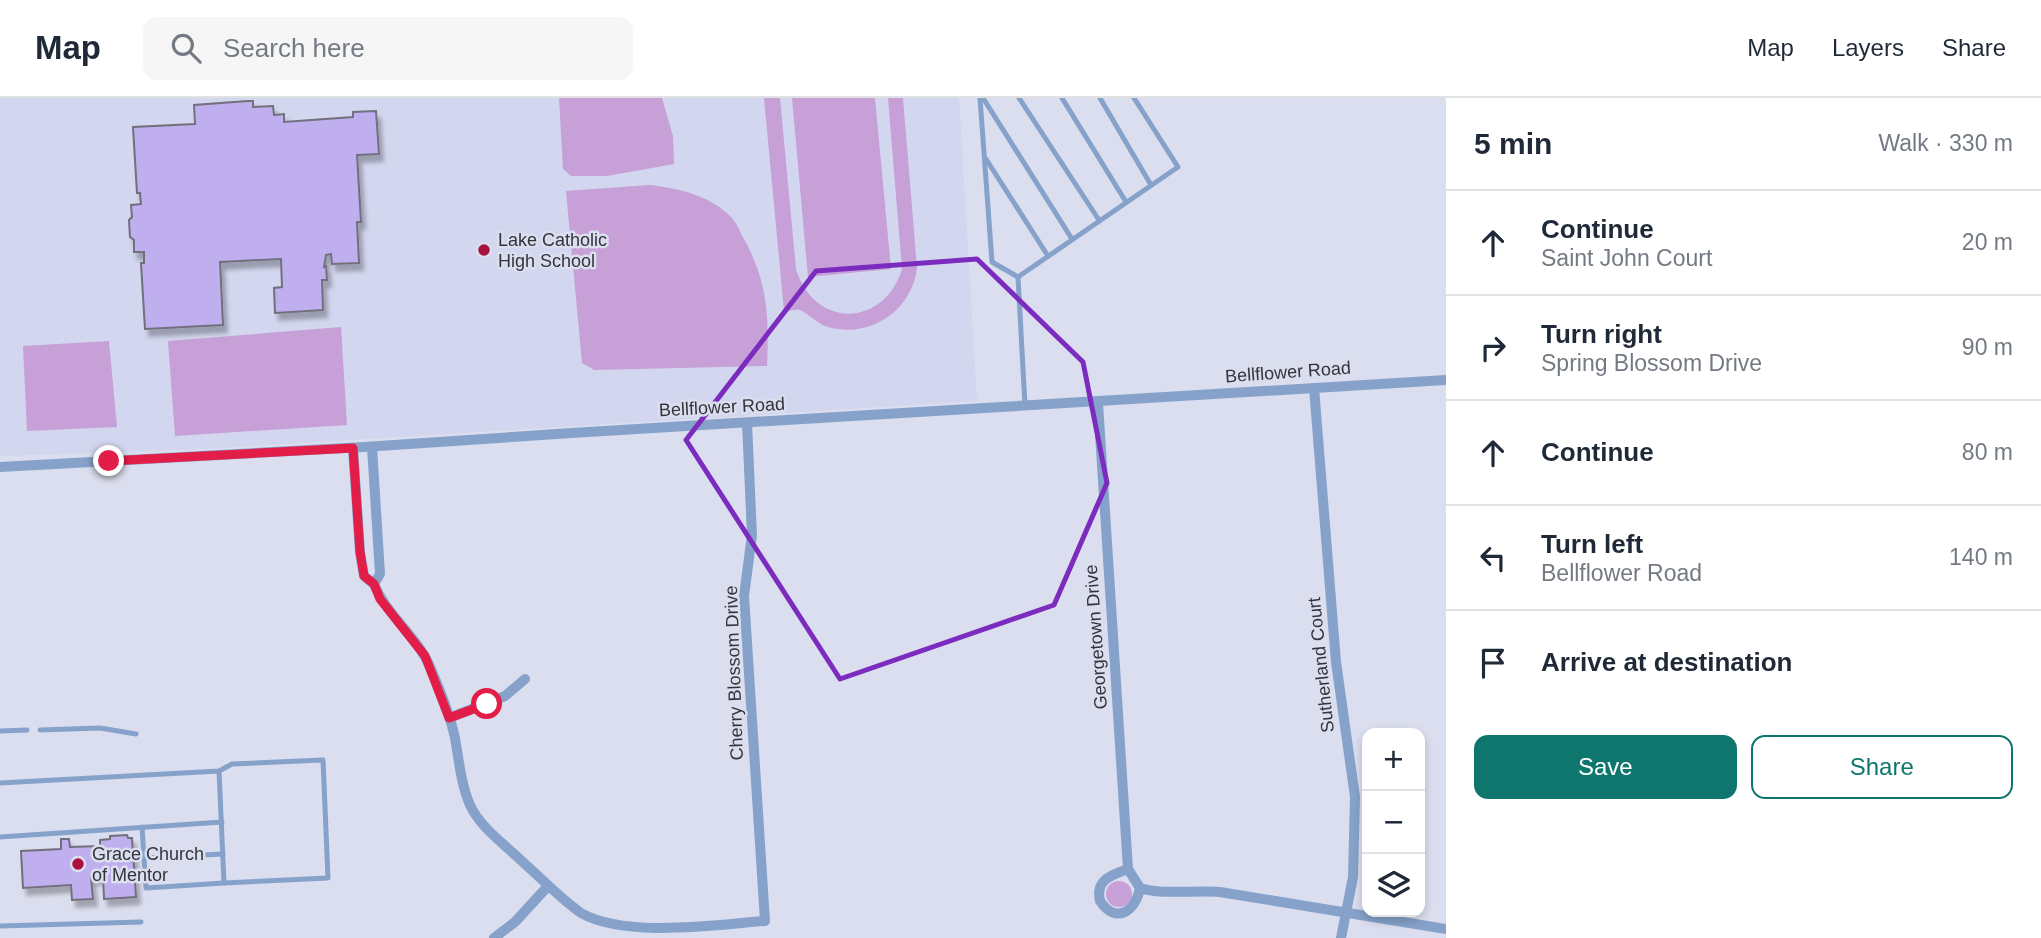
<!DOCTYPE html>
<meta charset="utf-8">
<style>
:root{--surface:#fff;--page:#f6f6f7;--text:#1f2937;--muted:#747a83;--line:#e0e1e3;--accent:#0f766e}
body{margin:0;font-family:Helvetica,sans-serif;background:var(--page);color:var(--text)}
.controls{position:absolute;right:21px;bottom:21px;display:grid;overflow:hidden;border-radius:14px;box-shadow:0 4px 10px #0003}
.controls button{width:63px;height:63px;display:grid;place-items:center;padding:0;border:0;border-bottom:2px solid var(--line);background:var(--surface);color:var(--text);font:35px sans-serif}
.stop{position:absolute;width:21px;height:21px;margin:-16px;border:5px solid #e11d48;border-radius:50%;background:#fff}
.stop.end{background:#e11d48;border-color:#fff;box-shadow:0 2px 7px #0008}
.list{margin:0;padding:0;list-style:none}
h2{display:flex;justify-content:space-between;align-items:center;height:91px;margin:0;padding:0 28px;font-size:30px}
h2 small{font-size:23px;font-weight:400;color:var(--muted)}
.list li{display:grid;grid-template-columns:46px 1fr auto;gap:21px;align-items:center;box-sizing:border-box;height:105px;padding:0 28px;border-top:2px solid var(--line)}
.list b{display:block;font-size:26px;white-space:nowrap}
.list p{margin:0;font-size:23px;white-space:nowrap;color:var(--muted)}
.list em{font-size:23px;font-style:normal;color:var(--muted)}
.actions{display:flex;gap:14px;padding:21px 28px}
.actions a{flex:1;padding:16px 0;border:2px solid var(--accent);border-radius:14px;text-align:center;font-size:24px;color:var(--accent)}
.actions .main{background:var(--accent);color:#fff}
.icon{flex:none;width:38px;height:38px;fill:none;stroke:currentColor;stroke-width:2;stroke-linecap:round;stroke-linejoin:round}
.map{position:relative;flex:none;width:1446px;height:840px;overflow:hidden}
header{display:flex;align-items:center;gap:42px;box-sizing:border-box;height:98px;padding:0 35px;background:var(--surface);border-bottom:2px solid var(--line)}
header strong{font-size:33px}
nav{display:flex;gap:38px;margin-inline-start:auto;font-size:24px}
.search{width:490px;height:63px;background:var(--page);display:flex;align-items:center;gap:18px;box-sizing:border-box;padding:0 24px;border-radius:14px;color:var(--muted);font-size:26px}
main{display:flex}
aside{flex:1;background:var(--surface)}
.map>svg:first-child{display:block}
.built{fill:#d2d6ee}
.green{fill:#c6a0d7}
.building{fill:#c0afef;stroke:#726f7d;stroke-width:2;filter:url(#shadow)}
.lines{fill:none;stroke-linecap:round;stroke-linejoin:round}
.service{stroke:#86a2cb;stroke-width:5}
.minor{stroke:#86a2cb;stroke-width:10}
.route{stroke:#e11d48;stroke-width:9}
.marked{fill:none;stroke:#7b2cbf;stroke-width:5;stroke-linejoin:round}
.poi-dot{fill:#a9123e;stroke:#dbdeee;stroke-width:2.5}
.labels{text-anchor:middle;dominant-baseline:central;stroke-width:5;stroke-linejoin:round;paint-order:stroke}
.poi-label{font-size:18px;fill:#34353c;stroke:#dbdeee;text-anchor:start}
.street-label{font-size:18px;fill:#34353c;stroke:#dbdeee}
</style>
<header>
<strong>Map</strong>
<div class="search"><svg class="icon" aria-label="search" viewBox="0 0 24 24"><circle cx="10" cy="10" r="6"/><path d="M15 15l6 6"/></svg>Search here</div>
<nav><a>Map</a><a>Layers</a><a>Share</a></nav>
</header>
<main>
<div class="map">
<svg width="1446" height="840" viewBox="0 0 1446 840">
<defs>
<filter id="shadow"><feDropShadow dx="4" dy="7" stdDeviation="2" flood-color="#0004"/></filter>
</defs>
<rect width="100%" height="100%" fill="#dbdeee"/>
<path class="built" d="M0,0H959L977,303L205,351L0,358Z"/>
<g class="green">
<path d="M559,0H662L673,38L674,66L607,78H571L563,71Z"/>
<path d="M764,0H780L796,171C814,231 884,230 902,171L888,0H903L917,170C912,212 871,241 828,229C817,226 808,215 800,212C796,211 788,213 784,213Z"/>
<path d="M792,0H875L891,171L808,179Z"/>
<path d="M649,87C677,90 709,97 730,118C736,123 740,134 744,141C768,184 769,220 767,268L594,272L582,265L566,93Z"/>
<path d="M341,229L347,327L175,338L168,243Z"/>
<path d="M109,243L117,329L27,333L23,248Z"/>
<circle cx="1119" cy="796" r="13"/>
</g>
<g class="building">
<path d="M248,3H253V9L273,8L274,17L284,16V24L353,19V14L376,13L379,56L357,57L361,124H357L359,165L332,166L331,156L326,157L324,169L326,168L327,182H322L323,212L275,215L274,190L282,189L281,161L220,164L223,227L145,231L141,165H144V154H134V142L130,139L129,122L132,119L131,107L141,106L140,95H137L133,29L195,26L194,7Z"/>
<path d="M127,737L128,740H132L136,799L104,801L103,779L91,780L93,801L72,802L71,787L23,790L21,753L61,751V741H69L70,749L100,748V742L110,741V738Z"/>
</g>
<g class="lines">
<g class="service">
<path d="M980,0L992,164L1018,179"/>
<path d="M983,0L1072,141"/>
<path d="M1019,0L1099,122"/>
<path d="M1062,0L1126,104"/>
<path d="M1100,0L1151,87"/>
<path d="M986,61L1048,158"/>
<path d="M1018,179L1178,69L1134,0"/>
<path d="M1018,179L1025,308"/>
<path d="M40,632L100,630L136,636"/>
<path d="M0,633L27,632"/>
<path d="M0,685L219,673L224,785L328,780L323,662L232,666L219,673"/>
<path d="M142,729L146,790L224,785"/>
<path d="M0,739L222,724"/>
<path d="M144,760L223,756"/>
<path d="M0,828L141,824"/>
</g>
<g class="minor">
<path d="M1314,290L1336,564L1355,699L1353,779L1341,840"/>
<path d="M1098,305L1128,771"/>
<path d="M353,350L360,454L364,478L374,486L380,476L372,349"/>
<path d="M0,369L364,349L572,335L1446,282"/>
<path d="M374,486C387,518 417,538 430,569C440,592 450,616 455,640C459,663 461,686 470,707C481,731 507,748 525,766C543,782 561,801 581,815C625,840 714,827 765,823L744,498L752,437L747,325"/>
<path d="M449,620L505,598L525,581"/>
<path d="M1128,771L1140,790C1136,813 1116,827 1100,803C1095,782 1111,777 1128,771Z"/>
<path d="M1140,790C1161,797 1196,792 1220,794L1446,831"/>
<path d="M494,840L515,824L548,788"/>
</g>
</g>
<g class="lines">
<path class="route" d="M109,363L353,350L360,454L364,478L374,486L380,501L425,558L449,620L487,606"/>
</g>
<path class="marked" d="M977,161L1083,264L1107,385L1054,507L840,581L686,342L816,173Z"/>
<g class="poi-dot">
<circle cx="484" cy="152" r="7"/>
<circle cx="78" cy="766" r="7"/>
</g>
<g class="labels">
<g class="poi-label">
<text x="498" y="142">Lake Catholic<tspan x="498" dy="21">High School</tspan></text>
<text x="92" y="756">Grace Church<tspan x="92" dy="21">of Mentor</tspan></text>
</g>
<g class="street-label">
<text transform="translate(1288 274) rotate(-4)">Bellflower Road</text>
<text transform="translate(722 309) rotate(-3)">Bellflower Road</text>
<text transform="translate(1096 539) rotate(-94)">Georgetown Drive</text>
<text transform="translate(1321 567) rotate(-96)">Sutherland Court</text>
<text transform="translate(734 575) rotate(-92)">Cherry Blossom Drive</text>
</g>
</g>
</svg>
<div class="controls">
<button>+</button>
<button>−</button>
<button><svg class="icon" aria-label="layers" viewBox="0 0 24 24"><path d="M12 4l9 5-9 5-9-5zM3 14l9 5 9-5"/></svg></button>
</div>
<div class="stop" style="left:487px;top:606px"></div>
<div class="stop end" style="left:109px;top:363px"></div>
</div>
<aside>
<h2>5 min<small>Walk · 330 m</small></h2>
<ul class="list">
<li><svg class="icon" aria-label="ahead" viewBox="0 0 24 24"><path d="M12 20V5M6 11l6-6 6 6"/></svg><div><b>Continue</b><p>Saint John Court</p></div><em>20 m</em></li>
<li><svg class="icon" aria-label="right" viewBox="0 0 24 24"><path d="M7 20v-9h11M14 6l5 5-5 5"/></svg><div><b>Turn right</b><p>Spring Blossom Drive</p></div><em>90 m</em></li>
<li><svg class="icon" aria-label="ahead" viewBox="0 0 24 24"><path d="M12 20V5M6 11l6-6 6 6"/></svg><div><b>Continue</b></div><em>80 m</em></li>
<li><svg class="icon" aria-label="left" viewBox="0 0 24 24"><path d="M17 20v-9H6M10 6l-5 5 5 5"/></svg><div><b>Turn left</b><p>Bellflower Road</p></div><em>140 m</em></li>
<li><svg class="icon" aria-label="arrive" viewBox="0 0 24 24"><path d="M6 21V4h12l-3 4 3 4H6"/></svg><div><b>Arrive at destination</b></div></li>
</ul>
<div class="actions"><a class="main">Save</a><a>Share</a></div>
</aside>
</main>
